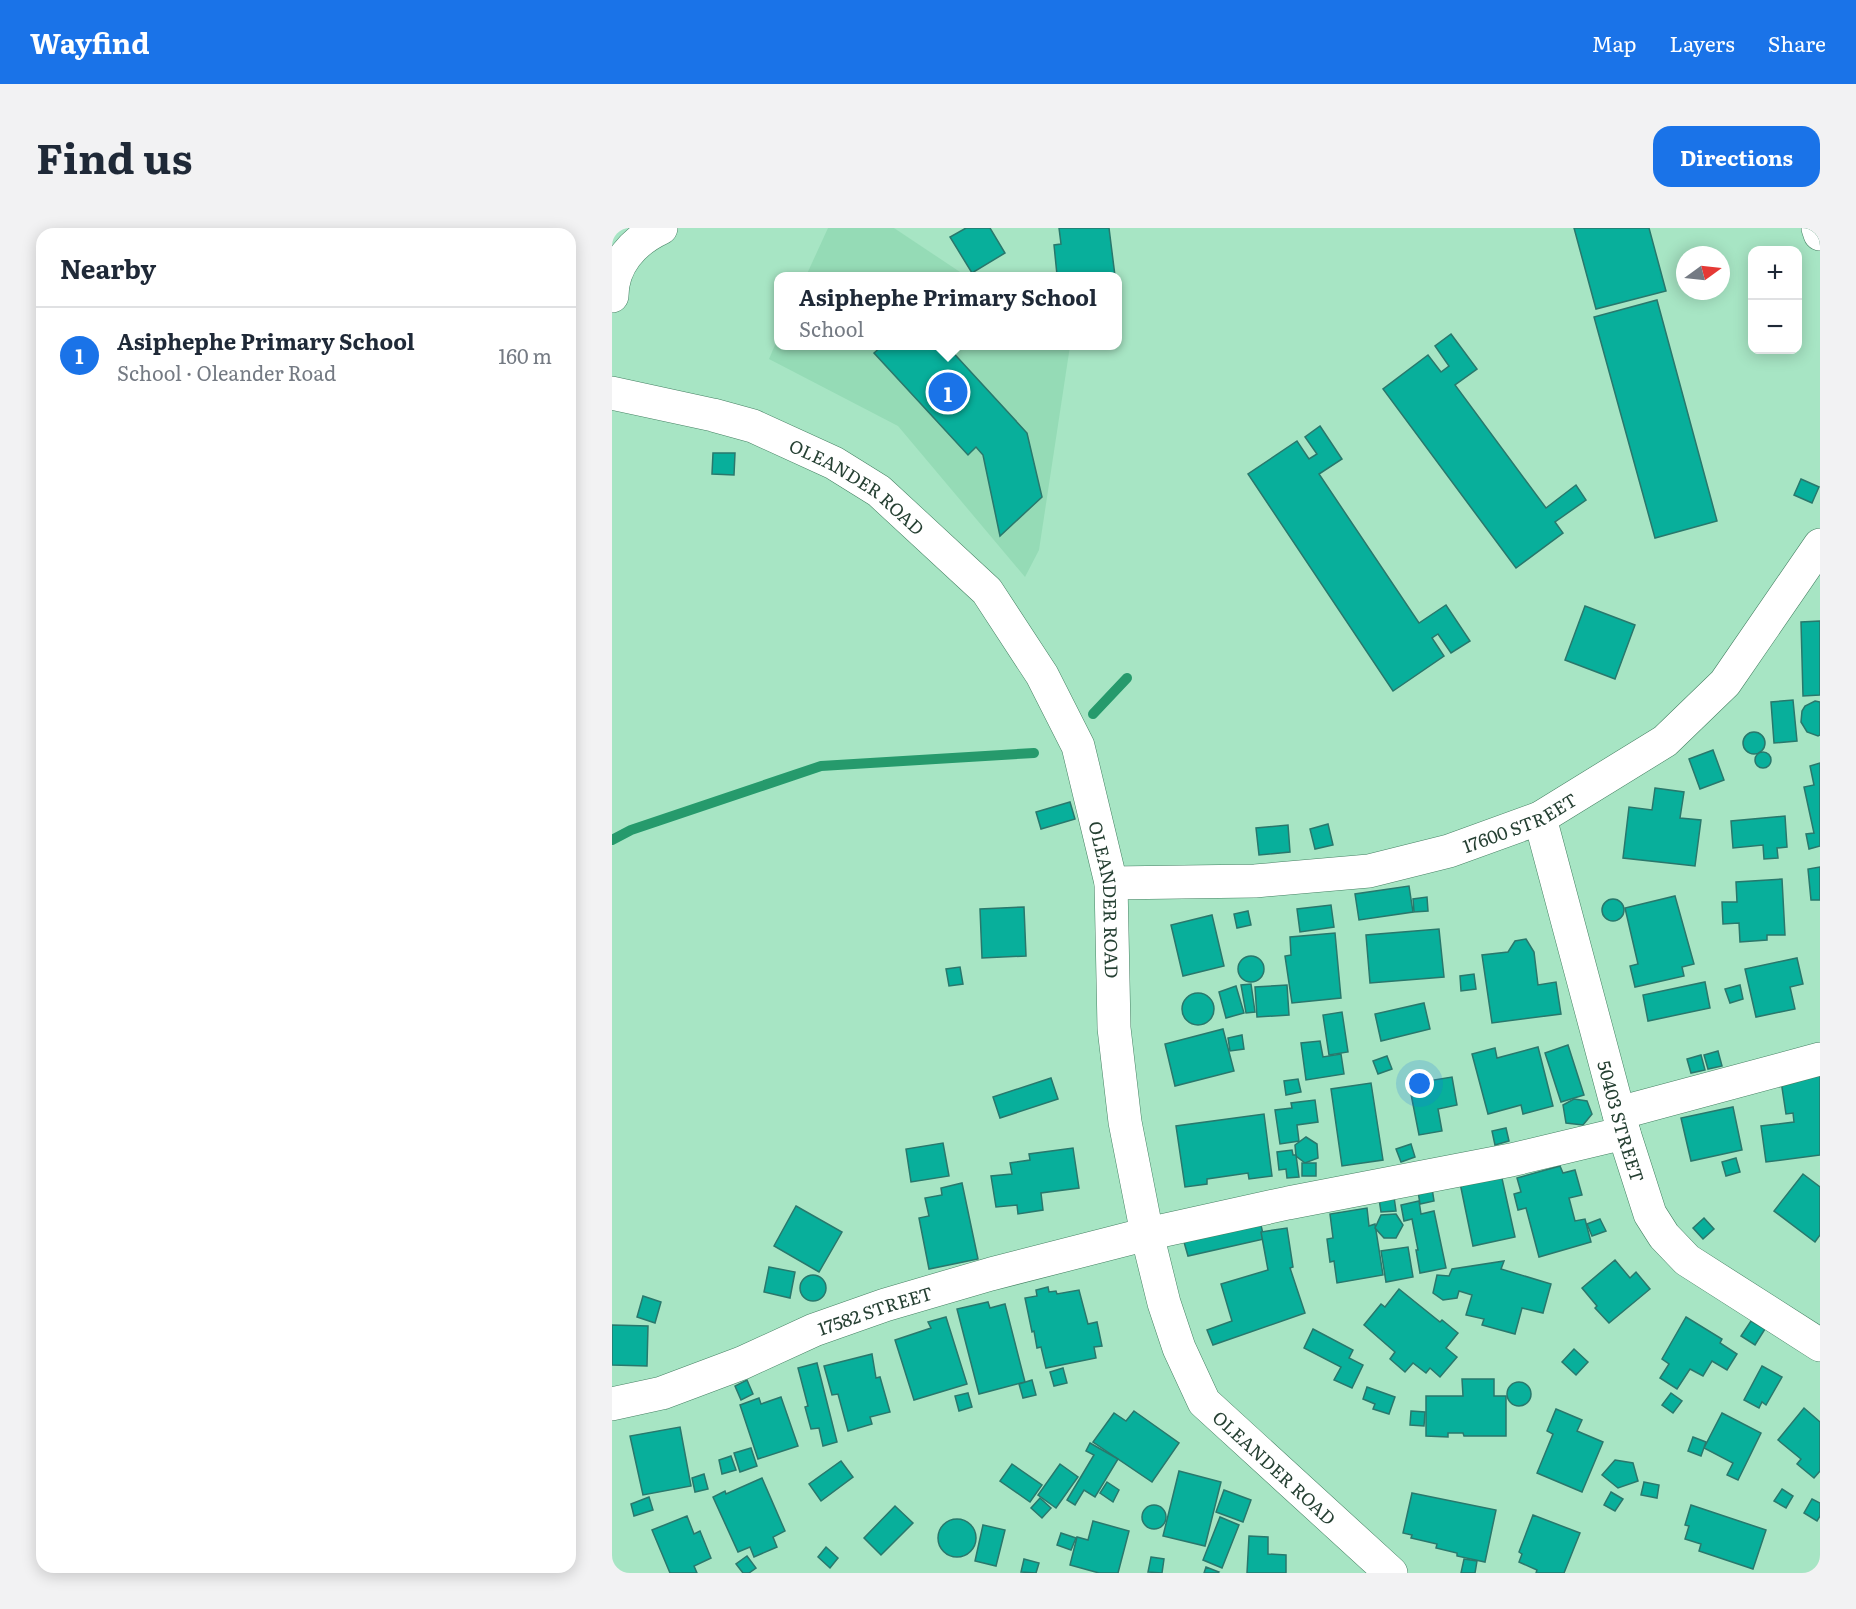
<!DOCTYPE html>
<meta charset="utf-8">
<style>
:root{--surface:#fff;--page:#f2f2f3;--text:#1f2937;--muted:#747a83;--line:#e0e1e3;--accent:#1a73e8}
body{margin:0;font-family:Literata,serif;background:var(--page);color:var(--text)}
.controls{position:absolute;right:18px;top:18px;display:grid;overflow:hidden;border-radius:12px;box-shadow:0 3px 15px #0003}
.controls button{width:54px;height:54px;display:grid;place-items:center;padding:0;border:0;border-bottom:2px solid var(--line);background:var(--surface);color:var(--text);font:30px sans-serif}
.compass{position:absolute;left:1064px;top:18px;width:54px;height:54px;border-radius:50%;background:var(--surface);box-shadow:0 3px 15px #0003;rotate:75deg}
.you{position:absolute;left:808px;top:856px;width:21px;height:21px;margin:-15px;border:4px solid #fff;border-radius:50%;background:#1a73e8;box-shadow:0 0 0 9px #1a73e833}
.badge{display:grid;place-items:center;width:39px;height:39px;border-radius:50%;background:var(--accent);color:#fff;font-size:20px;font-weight:700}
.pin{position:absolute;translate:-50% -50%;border:3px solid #fff;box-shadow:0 2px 6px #0006}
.popup{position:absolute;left:162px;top:44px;width:348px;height:78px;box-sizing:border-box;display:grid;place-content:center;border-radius:12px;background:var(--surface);filter:drop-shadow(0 2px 4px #0005);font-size:20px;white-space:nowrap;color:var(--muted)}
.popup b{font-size:22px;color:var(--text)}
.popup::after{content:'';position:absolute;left:50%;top:100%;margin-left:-12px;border:12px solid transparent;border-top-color:var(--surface)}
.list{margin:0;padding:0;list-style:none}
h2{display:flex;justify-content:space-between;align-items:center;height:78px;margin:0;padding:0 24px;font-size:26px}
h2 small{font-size:20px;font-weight:400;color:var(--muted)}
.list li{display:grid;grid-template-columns:39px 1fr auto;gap:18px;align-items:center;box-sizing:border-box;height:96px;padding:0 24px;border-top:2px solid var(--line)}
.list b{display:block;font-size:22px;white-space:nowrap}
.list p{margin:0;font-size:20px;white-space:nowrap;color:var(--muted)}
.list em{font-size:20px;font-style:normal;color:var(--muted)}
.map{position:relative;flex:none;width:1208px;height:1345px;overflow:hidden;border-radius:18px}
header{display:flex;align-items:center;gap:36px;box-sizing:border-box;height:84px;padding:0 30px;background:var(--accent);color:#fff}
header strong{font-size:28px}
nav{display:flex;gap:33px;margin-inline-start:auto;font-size:21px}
.intro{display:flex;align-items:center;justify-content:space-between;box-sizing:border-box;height:144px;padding:0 36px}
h1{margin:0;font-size:42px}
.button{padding:15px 27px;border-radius:18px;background:var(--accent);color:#fff;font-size:21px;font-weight:700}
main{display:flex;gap:36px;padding:0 36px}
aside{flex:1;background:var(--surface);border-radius:18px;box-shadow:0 3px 15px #0003}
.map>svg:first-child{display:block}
.built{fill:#95dbb6}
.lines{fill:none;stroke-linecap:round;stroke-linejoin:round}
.stream{stroke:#269a6c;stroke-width:10}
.building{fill:#08af9b;stroke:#29786c;stroke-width:1.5}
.minor-casing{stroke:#458163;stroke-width:34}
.minor{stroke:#fff;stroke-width:33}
.labels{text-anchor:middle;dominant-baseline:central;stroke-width:5;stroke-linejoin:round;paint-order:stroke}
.street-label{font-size:18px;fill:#264033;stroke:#b3f3d1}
</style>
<header>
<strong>Wayfind</strong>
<nav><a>Map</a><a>Layers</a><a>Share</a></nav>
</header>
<div class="intro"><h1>Find us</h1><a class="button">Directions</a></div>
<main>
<aside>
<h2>Nearby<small></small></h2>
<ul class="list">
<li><span class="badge">1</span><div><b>Asiphephe Primary School</b><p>School · Oleander Road</p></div><em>160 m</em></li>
</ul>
</aside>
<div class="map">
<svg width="1208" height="1345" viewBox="0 0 1208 1345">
<rect width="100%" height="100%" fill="#a7e5c4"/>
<g class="built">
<path d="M216,0H282L354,48H194Z"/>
<path d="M166,110V118H458L427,322L413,349L286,198L157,131Z"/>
</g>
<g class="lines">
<g class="stream">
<path d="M481,486L515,450"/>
<path d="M0,612L19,602L209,538L422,525"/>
</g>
</g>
<g class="building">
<path d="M354,0H378L393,25L360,45L338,9Z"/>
<path d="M447,0H497L503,48H453V46L445,47L442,17L449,16Z"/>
<path d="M962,0H1037L1054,63L984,81Z"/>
<path d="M1045,72L1105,293L1043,310L982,89Z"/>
<path d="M839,106L865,141L843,157L934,280L964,257L974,272L943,294L951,305L904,340L771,161L816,127L829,144L837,138L823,118Z"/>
<path d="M270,118H335L415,205L430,269L388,308L371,227L364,219L356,227L262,125Z"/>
<path d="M708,198L730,231L707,246L807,395L834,377L858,413L839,425L826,406L820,410L832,428L781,463L636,246L685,213L697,231L705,226L693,209Z"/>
<path d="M101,225H123L122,247L100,246Z"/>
<path d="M1189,251L1207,259L1200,275L1182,267Z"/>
<path d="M973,378L1023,397L1003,451L953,432Z"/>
<path d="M1208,393V467L1191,468L1189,394Z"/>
<path d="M1181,472L1185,513L1162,515L1159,474Z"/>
<path d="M1203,473L1208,474V507L1206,508L1195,504L1189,494L1190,483L1193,478Z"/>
<circle cx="1142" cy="515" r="11"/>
<path d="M1101,522L1112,552L1088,561L1077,531Z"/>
<circle cx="1151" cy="532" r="8"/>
<path d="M1208,535V618L1197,621L1194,606L1202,605L1192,559L1202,557L1198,538Z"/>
<path d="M1043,560L1072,564L1068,590L1089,592L1083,638L1011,630L1017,579L1040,582Z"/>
<path d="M458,574L463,591L429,601L424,584Z"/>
<path d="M1173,588L1175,619L1165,620L1166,630L1152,631L1151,617L1121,620L1119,593Z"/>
<path d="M716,596L721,617L703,621L698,601Z"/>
<path d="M676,597L678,624L647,627L644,600Z"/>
<path d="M1208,639V672H1199L1196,641Z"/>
<path d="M1170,651L1173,707H1155V712L1128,714L1127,695L1111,696L1110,674H1125L1124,654Z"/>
<path d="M797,658L801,684L747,692L743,666Z"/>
<path d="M1063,668L1082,736L1070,739L1072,748L1023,759L1018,738L1026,736L1013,680Z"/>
<path d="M815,669L816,683L802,684L801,671Z"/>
<circle cx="1001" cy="682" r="11"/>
<path d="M719,677L722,699L688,704L685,681Z"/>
<path d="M412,679L414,728L370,730L368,681Z"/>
<path d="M636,683L639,697L625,700L622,686Z"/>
<path d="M600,687L612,738L571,748L559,697Z"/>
<path d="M827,701L832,749L758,755L754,707Z"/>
<path d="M723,705L729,770L680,775L673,728L679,727L678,709Z"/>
<path d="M914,711L922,724L926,757L944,754L949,786L880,795L870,727L896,724L903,713Z"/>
<circle cx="639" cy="741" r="13"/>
<path d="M1185,730L1191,756L1178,759L1183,781L1144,789L1133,741Z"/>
<path d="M348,739L351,756L337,758L334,741Z"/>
<path d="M862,746L864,761L849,763L848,748Z"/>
<path d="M1093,754L1098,780L1036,793L1031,767Z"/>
<path d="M639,756L643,784L634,785L629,757Z"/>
<path d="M675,757L677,787L645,789L643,759Z"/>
<path d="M1128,757L1131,771L1118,775L1113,761Z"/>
<path d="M624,758L632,785L614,790L607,764Z"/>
<circle cx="586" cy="781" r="16"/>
<path d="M812,775L818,801L769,813L763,786Z"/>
<path d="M730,784L736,824L717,827L711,787Z"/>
<path d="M611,801L622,843L563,858L553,816Z"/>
<path d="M630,807L632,821L618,823L616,810Z"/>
<path d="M708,813L711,829L729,826L732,846L694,852L689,815Z"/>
<path d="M956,817L972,867L949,874L933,825Z"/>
<path d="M926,819L941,878L911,886L909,877L876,886L860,826L883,820L885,830Z"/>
<path d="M1106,823L1110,838L1096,841L1092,827Z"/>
<path d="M1089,827L1093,842L1079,845L1075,831Z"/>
<path d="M775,828L780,841L766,846L761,833Z"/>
<path d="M1208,848V927L1154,934L1149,898L1182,894L1181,885L1174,886L1169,853Z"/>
<path d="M840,849L845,877L826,881L830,903L807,907L797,856Z"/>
<path d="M439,850L446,871L388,890L381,869Z"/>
<path d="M686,851L689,864L674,867L672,853Z"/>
<path d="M759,855L771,932L730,938L719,861Z"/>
<path d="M962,871L975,873L980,886L971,897L954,895L951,877Z"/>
<path d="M703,872L706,894L685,897L687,913L668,916L663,882L680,880L679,875Z"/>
<path d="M1121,879L1130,922L1079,933L1069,890Z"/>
<path d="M652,886L660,948L637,951L636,945L595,951V956L573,959L564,898Z"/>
<path d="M894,900L897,913L883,917L880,903Z"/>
<path d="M694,909L705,916L706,930L693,935L684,928L683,917Z"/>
<path d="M331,915L337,948L299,954L294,921Z"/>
<path d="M799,916L803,929L789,934L784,921Z"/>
<path d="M461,920L467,960L429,965L431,982L406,986L405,977L384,979L379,948L400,946L398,935L418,932L417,926Z"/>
<path d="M680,922L681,927H684L687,949L675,950L674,941L667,942L665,924Z"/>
<path d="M1124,930L1128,944L1114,948L1110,934Z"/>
<rect x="690" y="935" width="14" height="13"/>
<path d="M948,938L951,945L963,942L970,967L957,970L963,993L973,991L979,1014L927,1029L914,980L906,982L902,966L909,964L905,950Z"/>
<path d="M889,946L903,1009L861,1018L848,955Z"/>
<path d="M1191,946L1208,959V1007L1203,1014L1162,983Z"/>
<path d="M350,955L366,1031L317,1041L307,990L317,988L313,970L330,967L329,960Z"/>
<path d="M820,960L822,973L808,976L806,963Z"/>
<path d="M782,969L784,983L769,984L767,971Z"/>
<path d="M807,973L809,986L822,983L834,1040L808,1045L804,1022H806L800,991L792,993L789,977Z"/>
<path d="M184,978L230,1004L207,1044L162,1018Z"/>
<path d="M755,980L757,998L763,996L771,1047L725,1055L722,1033L718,1034L715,1011L721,1010L718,986Z"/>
<path d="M784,986L791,997L784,1010H772L763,1000L769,987Z"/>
<path d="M1092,990L1102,1001L1091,1011L1081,1000Z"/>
<path d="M988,991L994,1003L980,1008L975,996Z"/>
<path d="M649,997L652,1011L576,1028L572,1014Z"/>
<path d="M675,1000L681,1039L678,1040L693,1085L601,1117L595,1102L620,1093L609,1056L656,1042L649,1004Z"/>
<path d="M796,1019L801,1049L774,1054L769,1023Z"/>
<path d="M1003,1032L1018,1050L1024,1044L1038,1061L997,1095L983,1080L985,1078L970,1060Z"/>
<path d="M892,1033L889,1041L939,1056L931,1085L910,1080L903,1106L870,1097L872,1091L854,1087L860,1067L847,1063L845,1070L831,1072L821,1065L825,1047L837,1048L840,1041Z"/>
<path d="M157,1039L183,1044L178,1070L152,1064Z"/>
<circle cx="201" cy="1060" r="13"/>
<path d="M436,1059L437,1064L444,1063L445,1066L467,1062L476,1096L485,1094L490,1118L482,1119L484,1130L434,1140L429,1119L425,1120L422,1103L420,1104L413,1070L425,1068L424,1062Z"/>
<path d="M787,1061L828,1094L830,1092L846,1105L834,1120L845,1129L828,1149L818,1140L814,1145L801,1135L793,1144L778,1131L783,1124L752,1097L769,1076L773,1079Z"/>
<path d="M31,1068L49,1074L43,1095L25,1089Z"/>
<path d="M376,1074L378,1080L393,1076L413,1154L367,1166L345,1081Z"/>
<path d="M334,1089L355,1156L302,1172L283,1112L319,1100L316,1094Z"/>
<path d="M1074,1089L1110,1111L1108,1115L1125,1126L1115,1142L1100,1133L1091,1148L1078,1141L1065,1161L1048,1150L1057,1136L1050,1131Z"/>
<path d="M1139,1093L1153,1101L1143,1117L1129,1108Z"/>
<path d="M0,1097L36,1098L35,1138L0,1137Z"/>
<path d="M701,1101L741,1122L737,1130L751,1137L740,1160L722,1152L729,1139L692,1120Z"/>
<path d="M962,1121L976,1134L964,1147L950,1134Z"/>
<path d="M260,1126L264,1150L268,1149L278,1184L258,1189L260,1196L236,1203L226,1166L220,1167L212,1138Z"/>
<path d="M205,1135L225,1214L211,1218L207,1200L199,1201L193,1179L196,1178L186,1140Z"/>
<path d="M1150,1138L1170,1149L1154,1177L1150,1174L1147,1180L1132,1172Z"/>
<path d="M451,1140L455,1155L442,1158L438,1144Z"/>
<path d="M850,1151H882V1168H894V1208H852L851,1205H836V1209L814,1208V1168H851Z"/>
<path d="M135,1152L141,1166L129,1172L123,1158Z"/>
<path d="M420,1152L424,1167L411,1170L407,1156Z"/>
<circle cx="907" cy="1166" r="12"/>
<path d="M755,1159L783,1169L777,1186L761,1181L763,1176L751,1171Z"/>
<path d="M356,1165L360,1179L347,1183L343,1168Z"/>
<path d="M1059,1165L1070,1173L1061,1185L1050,1177Z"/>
<path d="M169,1169L186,1218L146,1231L128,1177L147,1170L149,1176Z"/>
<path d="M1192,1180L1208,1194V1243L1202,1250L1185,1236L1189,1231L1166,1212Z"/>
<path d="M944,1181L970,1192L965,1203L991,1214L970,1264L925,1245L941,1206L935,1203Z"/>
<path d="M522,1183L567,1215L540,1254L481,1214L502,1185L514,1193Z"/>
<path d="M799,1183L813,1184L812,1198L798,1197Z"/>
<path d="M1110,1185L1149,1205L1126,1252L1115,1247L1121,1235L1092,1220Z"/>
<path d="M68,1199L79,1258L31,1267L18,1208Z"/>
<path d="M1081,1209L1094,1214L1089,1228L1076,1223Z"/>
<path d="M478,1215L506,1231L483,1269L472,1262L463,1277L455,1272L482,1227L474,1223Z"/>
<path d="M139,1220L145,1238L128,1244L122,1225Z"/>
<path d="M119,1228L124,1242L110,1246L107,1232Z"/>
<path d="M1003,1232L1021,1235L1026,1253L1006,1260L990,1247Z"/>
<path d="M229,1233L241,1249L209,1273L197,1256Z"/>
<path d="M400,1236L430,1257L418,1274L388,1253Z"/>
<path d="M448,1236L466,1249L444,1280L426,1267Z"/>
<path d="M567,1243L609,1254L593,1318L551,1308Z"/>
<path d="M92,1246L96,1261L83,1264L80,1250Z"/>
<path d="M150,1250L173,1303L161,1309L165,1319L142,1329L138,1319L126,1324L101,1269L113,1263L114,1266Z"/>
<path d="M495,1254L507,1262L501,1274L488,1265Z"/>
<path d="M1032,1254L1047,1257L1045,1270L1029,1267Z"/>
<path d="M1170,1261L1181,1268L1174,1280L1162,1273Z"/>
<path d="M612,1262L639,1272L631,1294L604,1284Z"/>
<path d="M999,1264L1011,1271L1003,1283L992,1277Z"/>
<path d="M800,1265L884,1282L873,1334L845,1328V1325L824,1320L825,1316L799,1310L800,1307L791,1305Z"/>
<path d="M37,1269L41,1282L22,1288L19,1276Z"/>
<path d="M428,1270L439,1280L430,1290L419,1280Z"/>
<path d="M1200,1271L1208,1275V1288L1205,1293L1192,1285Z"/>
<circle cx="542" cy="1289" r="12"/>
<path d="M1079,1277L1154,1302L1141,1341L1087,1323L1089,1316L1073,1311L1077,1298L1073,1297Z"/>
<path d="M283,1278L301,1295L269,1327L252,1310Z"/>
<path d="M921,1287L968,1305L952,1345H924L925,1342L907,1334L910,1326L907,1324Z"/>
<path d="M75,1288L82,1306L88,1303L99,1330L82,1338L85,1345H58L40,1302Z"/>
<path d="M608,1289L627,1297L610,1340L591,1332Z"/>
<circle cx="345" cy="1310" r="19"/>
<path d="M481,1293L517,1303L506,1345H487L458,1337L465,1309L476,1312Z"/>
<path d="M371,1297L393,1302L384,1338L363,1333Z"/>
<path d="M449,1305L464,1310L459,1322L445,1317Z"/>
<path d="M637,1308L656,1309V1326L674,1327V1345H635Z"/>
<path d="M214,1319L226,1330L218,1340L206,1329Z"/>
<path d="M135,1328L144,1340L137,1345H131L124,1336Z"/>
<path d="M539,1329L552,1331L550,1345L536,1344Z"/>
<path d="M412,1331L427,1335L424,1345L409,1344Z"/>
<path d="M852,1331L865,1333L863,1345H849Z"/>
<path d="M594,1339L607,1344L606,1345H592Z"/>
</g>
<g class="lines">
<defs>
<g id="minor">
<path d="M1206,0L1208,6"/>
<path d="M0,68C0,37 21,13 49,0"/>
<path id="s1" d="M0,165L101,187L141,198L222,235L267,263L375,363L430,447L466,518L499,655L502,800L513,894L535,1006L552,1075L567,1120L592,1174L779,1345"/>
<path id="s2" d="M928,590L1012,905L1038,986L1052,1008L1075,1032L1208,1117"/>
<path id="s3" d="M499,655L643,653L757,643L837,623L928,590L1053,513L1113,455L1208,317"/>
<path d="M1007,885L1208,831"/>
<path id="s4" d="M0,1176L50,1165L130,1135L202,1102L273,1077L379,1046L535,1006L676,975L899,932L1012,905"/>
</g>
</defs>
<use href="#minor" class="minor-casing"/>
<use href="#minor" class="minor"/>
</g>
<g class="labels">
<g class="street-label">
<text stroke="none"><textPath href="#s1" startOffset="266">OLEANDER ROAD</textPath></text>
<text stroke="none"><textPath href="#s3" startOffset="417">17600 STREET</textPath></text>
<text stroke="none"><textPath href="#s1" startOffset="771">OLEANDER ROAD</textPath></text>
<text stroke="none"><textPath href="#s2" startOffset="314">50403 STREET</textPath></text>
<text stroke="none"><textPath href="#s4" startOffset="280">17582 STREET</textPath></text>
<text stroke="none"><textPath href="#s1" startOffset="1383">OLEANDER ROAD</textPath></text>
</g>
</g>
</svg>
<div class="controls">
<button>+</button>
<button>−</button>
</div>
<svg class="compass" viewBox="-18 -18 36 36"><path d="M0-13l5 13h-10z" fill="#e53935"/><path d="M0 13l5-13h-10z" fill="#747a83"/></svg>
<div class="you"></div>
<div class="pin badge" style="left:336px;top:164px">1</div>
<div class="popup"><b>Asiphephe Primary School</b>School</div>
</div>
</main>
